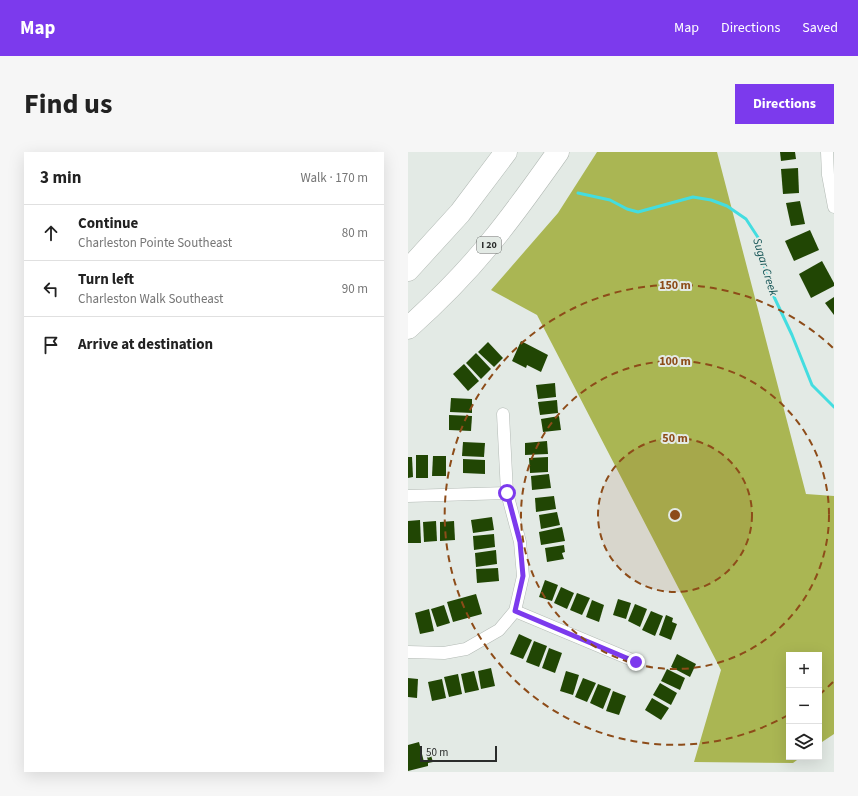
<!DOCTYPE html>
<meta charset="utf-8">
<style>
:root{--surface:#fff;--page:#f6f6f6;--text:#222;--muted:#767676;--line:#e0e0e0;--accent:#7c3aed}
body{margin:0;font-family:"Source Sans 3",sans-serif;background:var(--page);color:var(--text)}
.controls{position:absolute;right:12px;bottom:12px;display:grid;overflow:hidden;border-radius:0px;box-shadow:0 4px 16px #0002}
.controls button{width:36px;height:36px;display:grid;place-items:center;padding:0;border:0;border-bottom:1px solid var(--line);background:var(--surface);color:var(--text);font:20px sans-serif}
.scale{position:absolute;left:12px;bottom:10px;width:77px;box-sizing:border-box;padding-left:4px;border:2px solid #2a2c2b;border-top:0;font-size:11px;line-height:14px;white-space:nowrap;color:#2a2c2b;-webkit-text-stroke:3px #e3eae5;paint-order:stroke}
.stop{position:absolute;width:12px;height:12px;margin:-9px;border:3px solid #7c3aed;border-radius:50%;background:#fff}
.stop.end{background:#7c3aed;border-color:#fff;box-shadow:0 1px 4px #0008}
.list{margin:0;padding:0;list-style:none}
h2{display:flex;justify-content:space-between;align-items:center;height:52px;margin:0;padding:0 16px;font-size:17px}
h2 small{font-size:13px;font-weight:400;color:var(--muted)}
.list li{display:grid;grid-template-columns:26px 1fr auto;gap:12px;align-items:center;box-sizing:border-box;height:56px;padding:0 16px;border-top:1px solid var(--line)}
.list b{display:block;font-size:15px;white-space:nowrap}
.list p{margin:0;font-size:13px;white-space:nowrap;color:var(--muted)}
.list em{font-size:13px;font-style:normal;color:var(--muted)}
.icon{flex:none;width:22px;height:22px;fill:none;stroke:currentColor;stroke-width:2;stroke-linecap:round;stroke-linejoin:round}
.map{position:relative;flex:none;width:426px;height:620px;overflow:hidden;border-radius:0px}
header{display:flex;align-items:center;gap:24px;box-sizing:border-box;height:56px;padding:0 20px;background:var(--accent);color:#fff}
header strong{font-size:19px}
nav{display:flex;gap:22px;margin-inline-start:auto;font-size:14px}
.intro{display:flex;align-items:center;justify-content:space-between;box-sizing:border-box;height:96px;padding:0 24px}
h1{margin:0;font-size:28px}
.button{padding:10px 18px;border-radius:0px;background:var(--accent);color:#fff;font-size:14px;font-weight:700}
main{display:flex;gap:24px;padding:0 24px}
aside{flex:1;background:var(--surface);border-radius:0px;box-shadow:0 4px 16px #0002}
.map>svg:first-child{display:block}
.forest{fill:#aab653}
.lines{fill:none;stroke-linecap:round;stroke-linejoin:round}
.stream{stroke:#43dde0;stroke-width:3}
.building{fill:#214604}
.minor-casing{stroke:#b3bab5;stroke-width:13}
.motorway-casing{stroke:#b3bab5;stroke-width:23}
.minor{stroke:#fff;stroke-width:12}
.motorway{stroke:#fff;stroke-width:22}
.route{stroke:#7c3aed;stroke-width:5}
.ring{fill:none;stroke:#8d4c19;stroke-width:2;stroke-dasharray:7 5}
.labels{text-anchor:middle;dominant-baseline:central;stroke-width:4;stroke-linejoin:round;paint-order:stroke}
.shield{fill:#e3eae5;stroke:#626563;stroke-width:1}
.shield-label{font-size:10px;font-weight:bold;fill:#2a2c2b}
.water-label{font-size:12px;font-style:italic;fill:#145455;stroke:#e3eae5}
.centre{fill:#8d4c19;stroke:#e3eae5;stroke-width:2}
.ring-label{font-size:12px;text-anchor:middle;font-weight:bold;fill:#8d4c19;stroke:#e3eae5;stroke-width:4;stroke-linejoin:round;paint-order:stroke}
</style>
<header>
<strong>Map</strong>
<nav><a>Map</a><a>Directions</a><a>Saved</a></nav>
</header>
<div class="intro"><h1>Find us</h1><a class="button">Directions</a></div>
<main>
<aside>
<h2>3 min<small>Walk · 170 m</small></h2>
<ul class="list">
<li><svg class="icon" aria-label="ahead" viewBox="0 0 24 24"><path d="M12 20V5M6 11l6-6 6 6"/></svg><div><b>Continue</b><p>Charleston Pointe Southeast</p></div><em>80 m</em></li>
<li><svg class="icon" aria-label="left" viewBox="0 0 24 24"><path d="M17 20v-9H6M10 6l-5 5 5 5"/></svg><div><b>Turn left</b><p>Charleston Walk Southeast</p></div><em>90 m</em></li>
<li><svg class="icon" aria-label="arrive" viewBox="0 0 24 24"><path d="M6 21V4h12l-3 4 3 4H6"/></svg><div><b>Arrive at destination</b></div></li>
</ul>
</aside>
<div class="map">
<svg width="426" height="620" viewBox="0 0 426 620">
<rect width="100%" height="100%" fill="#e3eae5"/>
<path class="forest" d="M189,0H309L398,342L426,344V582L411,592V503H381V605H393L385,611L286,610L313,518L129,163L83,138L150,61Z"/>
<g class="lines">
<path class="stream" d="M170,41L202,48L219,57L230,60L285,45L303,48L319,54L338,67L351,87L360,132L384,183L404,233L426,255"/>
</g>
<g class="building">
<path d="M372,0H387L388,7L373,9Z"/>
<path d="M390,16L391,41L375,42L373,17Z"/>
<path d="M392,49L397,72L383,74L378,51Z"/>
<path d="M402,78L411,98L386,109L377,89Z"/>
<path d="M414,109L426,131V134L403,146L391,122Z"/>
<path d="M426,145V163L417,151Z"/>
<path d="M113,189L140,203L133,220L119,213L118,216L104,209Z"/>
<path d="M80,190L95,206L86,215L70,200Z"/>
<path d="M68,201L83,217L73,227L58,211Z"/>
<path d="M56,212L71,229L60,239L45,222Z"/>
<path d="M147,231L148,245L130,247L128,233Z"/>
<path d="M43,246L64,247V261L42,260Z"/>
<path d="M149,248L150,261L132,263L130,250Z"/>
<path d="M41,263L64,264L63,279L41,278Z"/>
<path d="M151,264L153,278L135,280L133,267Z"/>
<path d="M139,289L140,302L117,303V291Z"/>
<path d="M55,290L77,291L76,305L54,304Z"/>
<rect x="8" y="303" width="12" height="23"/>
<path d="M25,304H38V324H24Z"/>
<path d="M0,305H4L5,325L0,326Z"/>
<path d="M140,305V320L122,321L121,306Z"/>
<path d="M55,307L77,308V322L55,321Z"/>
<path d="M141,322L143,336L124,338L123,324Z"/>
<path d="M146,344L148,357L128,360L127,346Z"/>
<path d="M149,360L152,373L133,377L131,363Z"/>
<path d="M84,365L86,378L65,381L63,368Z"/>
<path d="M12,368L13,391H0V369Z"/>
<path d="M28,369L29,389L16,390L15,370Z"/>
<path d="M46,369L47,388L32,389V370Z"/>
<path d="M154,375L157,389L133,393L131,380Z"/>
<path d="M86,382L87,395L66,398L65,384Z"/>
<path d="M156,393L157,400L154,401L156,407L139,410L137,396Z"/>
<path d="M88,398L89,412L68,415L67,401Z"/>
<path d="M90,416L91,429L69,431L68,417Z"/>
<path d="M137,428L150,433L144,449L131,445Z"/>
<path d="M153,435L166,441L159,457L146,451Z"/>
<path d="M169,441L182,446L174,463L162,458Z"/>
<path d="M68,442L74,462L45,470L39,450Z"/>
<path d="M210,447L223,451L218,467L205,463Z"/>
<path d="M184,448L196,453L191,470L178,465Z"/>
<path d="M227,452L239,457L232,475L220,469Z"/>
<path d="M36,453L42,471L29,475L23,457Z"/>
<path d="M21,457L26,479L12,482L7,461Z"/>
<path d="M243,459L255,464L247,484L234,478Z"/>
<path d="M258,463L265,466L264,470L269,472L263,488L251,483Z"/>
<path d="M111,482L124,488L115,507L102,502Z"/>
<path d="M126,489L139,494L131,515L118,510Z"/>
<path d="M141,496L154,501L147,521L134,516Z"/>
<path d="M269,502L288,512L282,525L263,515Z"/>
<path d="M83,516L87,534L73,537L70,519Z"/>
<path d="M259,517L277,526L272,538L253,529Z"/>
<path d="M66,519L71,538L57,541L53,522Z"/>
<path d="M158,519L171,523L165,543L152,539Z"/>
<path d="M50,522L54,542L41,545L36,525Z"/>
<path d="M0,526L10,527L9,546L0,545Z"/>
<path d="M175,526L188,531L179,550L167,545Z"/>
<path d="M34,527L38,546L24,549L20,530Z"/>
<path d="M252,531L269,541L263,553L245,543Z"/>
<path d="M190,532L203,537L195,557L182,551Z"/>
<path d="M205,539L218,544L211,563L198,559Z"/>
<path d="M244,546L261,556L253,568L237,558Z"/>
<path d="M11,590L16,610L20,609L18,601L22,600L25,610L20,611V614L0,619V593Z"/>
</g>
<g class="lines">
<defs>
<g id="minor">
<path d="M419,0L420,23L426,55"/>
<path d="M0,344L99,341"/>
<path d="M107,459L229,510"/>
<path d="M0,500L36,501L58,497L91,478L107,459L115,424L112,390L99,341L95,262"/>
</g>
<g id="motorway">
<path d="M0,118L52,61L98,0"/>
<path d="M0,176C29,150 58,121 83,90C107,61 128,31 150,0"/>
</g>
</defs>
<use href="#minor" class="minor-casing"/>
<use href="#motorway" class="motorway-casing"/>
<use href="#minor" class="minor"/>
<use href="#motorway" class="motorway"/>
</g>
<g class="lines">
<path class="route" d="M99,341L112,390L115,424L107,459L228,510"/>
</g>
<circle cx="267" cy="363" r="77" fill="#8d4c19" fill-opacity=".12"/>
<g class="ring">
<circle cx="267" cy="363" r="77"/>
<circle cx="267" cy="363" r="154"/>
<path d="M425 530A230 230 0 0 1 412 542M380 563A230 230 0 1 1 425 196"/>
</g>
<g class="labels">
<rect class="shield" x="69" y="85" width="24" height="16" rx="3"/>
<g class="shield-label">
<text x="81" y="93">I 20</text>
</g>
<g class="water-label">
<text transform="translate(357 115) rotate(73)">Sugar Creek</text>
</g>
</g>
<circle cx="267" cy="363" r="6" class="centre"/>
<g class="ring-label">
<text x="267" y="137">150 m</text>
<text x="267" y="213">100 m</text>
<text x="267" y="290">50 m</text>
</g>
</svg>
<div class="controls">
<button>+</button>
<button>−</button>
<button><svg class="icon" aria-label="layers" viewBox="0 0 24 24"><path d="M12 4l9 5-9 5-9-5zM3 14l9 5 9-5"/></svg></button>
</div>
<div class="scale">50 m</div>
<div class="stop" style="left:99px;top:341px"></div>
<div class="stop end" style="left:228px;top:510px"></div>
</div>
</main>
